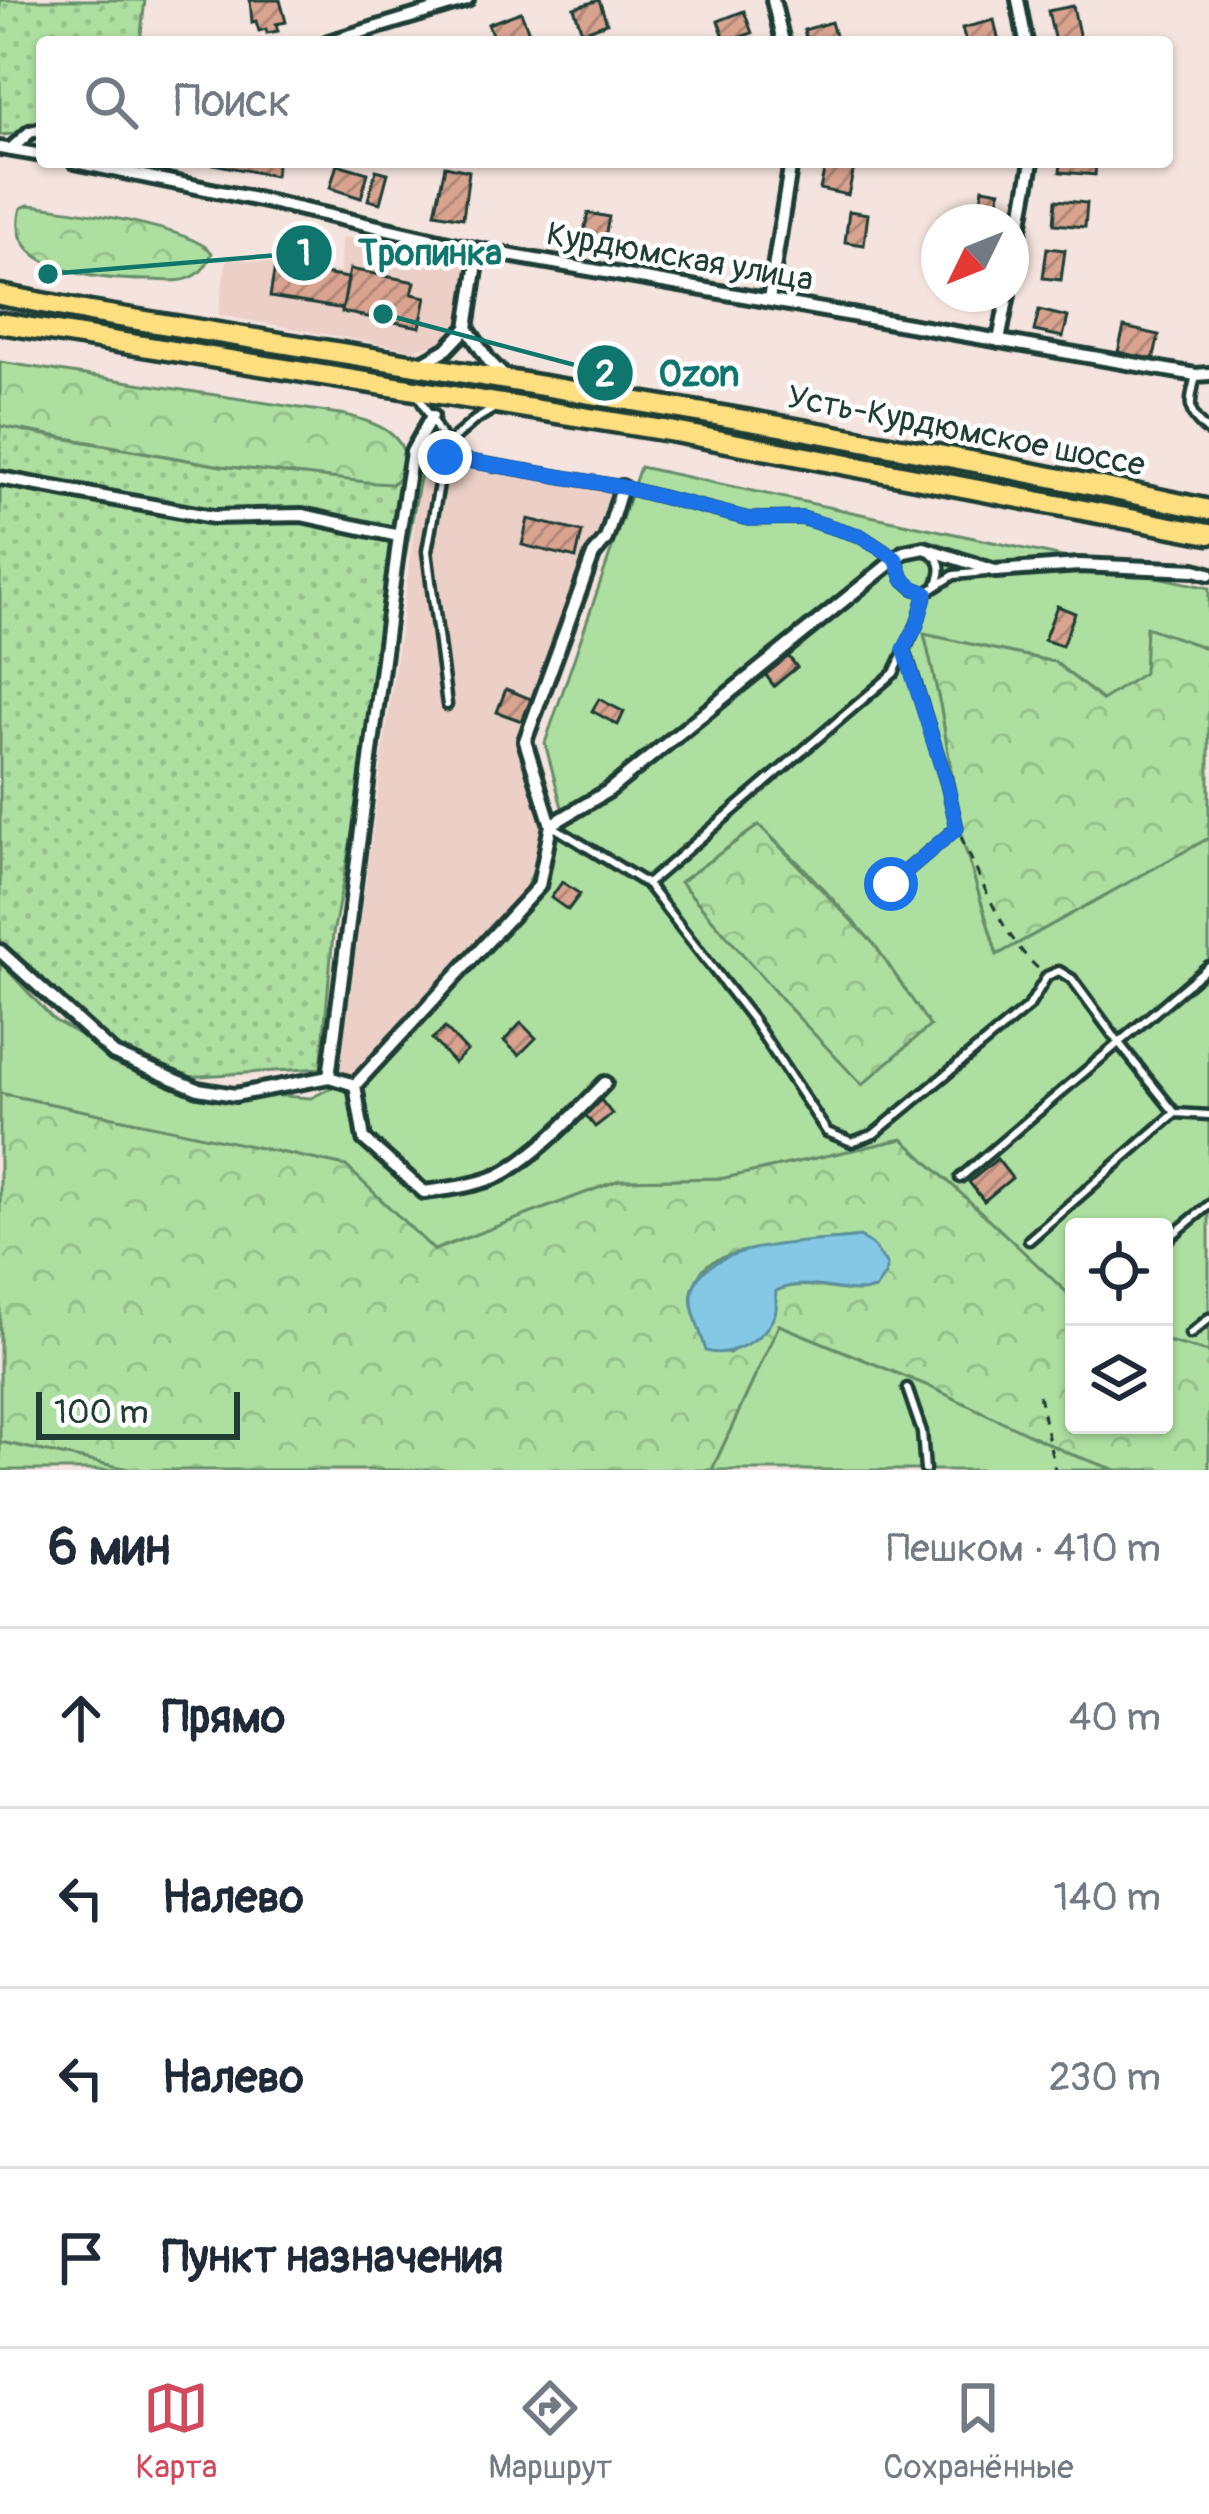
<!DOCTYPE html>
<html lang="ru">
<meta charset="utf-8">
<style>
:root{--surface:#fff;--page:#f6f6f7;--text:#1f2937;--muted:#747a83;--line:#e0e1e3;--accent:#d1495b}
body{margin:0;font-family:Pangolin,sans-serif;background:var(--page);color:var(--text)}
.controls{position:absolute;right:36px;bottom:36px;display:grid;overflow:hidden;border-radius:12px;box-shadow:0 3px 9px #0004}
.controls button{width:108px;height:108px;display:grid;place-items:center;padding:0;border:0;border-bottom:3px solid var(--line);background:var(--surface);color:var(--text);font:60px sans-serif}
.compass{position:absolute;left:921px;top:204px;width:108px;height:108px;border-radius:50%;background:var(--surface);box-shadow:0 3px 9px #0004;rotate:227deg}
.scale{position:absolute;left:36px;bottom:30px;width:204px;box-sizing:border-box;padding-left:12px;border:6px solid #1f3d34;border-top:0;font-size:33px;line-height:42px;white-space:nowrap;color:#1f3d34;-webkit-text-stroke:9px #fff;paint-order:stroke}
.stop{position:absolute;width:36px;height:36px;margin:-27px;border:9px solid #1a73e8;border-radius:50%;background:#fff}
.stop.end{background:#1a73e8;border-color:#fff;box-shadow:0 3px 12px #0008}
.list{margin:0;padding:0;list-style:none}
h2{display:flex;justify-content:space-between;align-items:center;height:156px;margin:0;padding:0 48px;font-size:51px}
h2 small{font-size:39px;font-weight:400;color:var(--muted)}
.list li{display:grid;grid-template-columns:78px 1fr auto;gap:36px;align-items:center;box-sizing:border-box;height:180px;padding:0 48px;border-top:3px solid var(--line)}
.list b{display:block;font-size:45px;white-space:nowrap}
.list em{font-size:39px;font-style:normal;color:var(--muted)}
.icon{flex:none;width:66px;height:66px;fill:none;stroke:currentColor;stroke-width:2;stroke-linecap:round;stroke-linejoin:round}
.map{position:relative;flex:none;width:1209px;height:1470px;overflow:hidden}
.search{position:absolute;background:var(--surface);box-shadow:0 3px 9px #0004;left:36px;right:36px;top:36px;height:132px;display:flex;align-items:center;gap:30px;box-sizing:border-box;padding:0 42px;border-radius:12px;color:var(--muted);font-size:45px}
.sheet{height:876px;background:var(--surface)}
nav{display:flex;justify-content:space-around;align-items:center;box-sizing:border-box;height:168px;border-top:3px solid var(--line);background:var(--surface);font-size:33px;color:var(--muted)}
nav a{display:grid;justify-items:center;gap:6px}
nav .on{color:var(--accent)}
.map>svg:first-child{display:block}
.built{fill:#ecd0c7}
.grass{fill:url(#grass-dots);stroke:#668e6a;stroke-width:3}
.forest{fill:url(#forest-crowns);stroke:#668e6a;stroke-width:3;fill-rule:evenodd}
.garden{fill:#addfa0;stroke:#668e6a;stroke-width:3;fill-rule:evenodd}
.water{fill:#84c8e5;stroke:#5c909e;stroke-width:3}
.building{fill:url(#building-hatch);stroke:#1f3d34;stroke-width:3}
.lines{fill:none;stroke-linecap:round;stroke-linejoin:round}
.service-casing{stroke:#1f3d34;stroke-width:15}
.minor-casing{stroke:#1f3d34;stroke-width:20}
.primary-casing{stroke:#1f3d34;stroke-width:27}
.path{stroke:#1f3d34;stroke-width:3;stroke-dasharray:9 9;stroke-linecap:butt}
.service{stroke:#fff;stroke-width:6}
.minor{stroke:#fff;stroke-width:10}
.primary{stroke:#fedf80;stroke-width:18}
.route{stroke:#1a73e8;stroke-width:15}
.labels{text-anchor:middle;dominant-baseline:central;stroke-width:9;stroke-linejoin:round;paint-order:stroke}
.street-label{font-size:33px;fill:#1f3d34;stroke:#fff}
.leader{fill:none;stroke:#0f766e;stroke-width:4.5}
.callout-dot{fill:#0f766e;stroke:#fff;stroke-width:4.5}
.mark-label{font-size:36px;text-anchor:middle;font-weight:bold;fill:#fff}
.callout-label{font-size:36px;text-anchor:middle;font-weight:bold;fill:#0f766e;stroke:#fff;stroke-width:9;stroke-linejoin:round;paint-order:stroke}
</style>
<div class="map">
<svg width="1209" height="1470" viewBox="0 0 1209 1470">
<defs>
<pattern id="grass-dots" width="8" height="8" patternUnits="userSpaceOnUse" patternTransform="scale(3)"><rect width="8" height="8" fill="#addfa0"/><path d="M2 2h.1M6 6h.1" fill="none" stroke="#94c08a" stroke-width="1.8" stroke-linecap="round"/></pattern>
<pattern id="forest-crowns" width="20" height="18" patternUnits="userSpaceOnUse" patternTransform="scale(3)"><rect width="20" height="18" fill="#addfa0"/><path d="M2 6a3 3 0 1 1 6 0M12 15a3 3 0 1 1 6 0" fill="none" stroke="#94c08a"/></pattern>
<pattern id="building-hatch" width="6" height="6" patternUnits="userSpaceOnUse" patternTransform="scale(3)"><rect width="6" height="6" fill="#d9a390"/><path d="M-1 1l2-2M0 6l6-6M5 7l2-2" fill="none" stroke="#af8676"/></pattern>
</defs>
<rect width="100%" height="100%" fill="#f4e3de"/>
<filter id="ink" filterUnits="userSpaceOnUse"><feTurbulence type="fractalNoise" baseFrequency=".00833" numOctaves="2"/><feDisplacementMap in="SourceGraphic" scale="24" xChannelSelector="R" yChannelSelector="G"/><feConvolveMatrix kernelMatrix="1 2 1 2 8 2 1 2 1" color-interpolation-filters="sRGB"/></filter>
<g filter="url(#ink)">
<g class="built">
<path d="M341,237L458,254L467,272L461,324L442,341L415,350L218,315L227,257L340,273Z"/>
<path d="M423,463L612,491L520,743L547,824L532,887L354,1079L339,1073Z"/>
</g>
<g class="grass">
<path d="M0,0H145L140,42H42V123L12,134L0,135Z"/>
<path d="M0,424L28,432L221,466L392,484L407,469L423,463L333,934L321,1068L171,1078L60,1014L0,948Z"/>
</g>
<g class="forest">
<path d="M28,205C63,208 193,227 212,253C209,261 204,270 196,275C182,284 165,280 149,280C107,280 2,274 21,208Z"/>
<path d="M0,362L346,415C377,423 406,433 407,469L392,484L375,483L222,466L0,426Z"/>
<path d="M1145,626L1209,649V838L997,955L962,838L941,709L924,633L1055,662L1102,700Z"/>
<path d="M759,825L875,945L930,1026L862,1086L783,1001L680,882Z"/>
<path d="M0,1093L347,1166L434,1250L619,1180L724,1178L903,1139L1074,1299V1425H1164V1340L1209,1352V1470H1116L1070,1454L926,1385L779,1325L712,1470H133L0,1442ZM860,1237L875,1289C842,1297 809,1276 776,1291L762,1332L729,1353L705,1346C702,1329 688,1309 692,1292C693,1286 701,1271 705,1267C727,1245 827,1242 860,1237Z"/>
</g>
<g class="garden">
<path d="M640,467L1209,588V649L1146,627L1144,673L1102,700L1055,662L924,634L941,709L962,838L997,955L1209,838V1352L1164,1340V1227H1074V1299L903,1139L724,1178L619,1180L434,1250L346,1166L0,1093V962L54,1020L173,1088L311,1098L385,1060L504,933L563,811L545,743ZM759,825L803,867L875,945L930,1026L862,1085L783,1001L680,882Z"/>
<path d="M779,1325L926,1385L1070,1454L1116,1470H712Z"/>
<path d="M0,1442L133,1470H0Z"/>
</g>
<path class="water" d="M860,1237L874,1247L887,1265L885,1275L875,1289C842,1297 809,1275 776,1291C775,1297 777,1304 776,1310C770,1337 730,1359 706,1351C702,1334 691,1313 692,1296C697,1238 817,1244 860,1237Z"/>
<g class="building">
<path d="M250,0H280L286,22L276,24L278,31L267,33L266,29L259,31L256,21L252,22Z"/>
<path d="M599,0L607,23L582,32L574,8Z"/>
<path d="M1073,6L1080,39L1055,42L1048,11Z"/>
<path d="M744,11L752,33L726,42L718,21Z"/>
<path d="M521,12L530,35L512,42H495L488,24Z"/>
<path d="M994,20L999,42H966L962,28Z"/>
<path d="M831,22L837,42H807L804,30Z"/>
<path d="M203,162H277L275,176Z"/>
<path d="M1061,162H1096L1095,175L1060,172Z"/>
<path d="M826,163L854,168L848,195L820,189Z"/>
<path d="M337,164L368,173L361,198L330,188Z"/>
<path d="M445,166L469,171L463,218L435,213Z"/>
<path d="M376,170L388,173L380,203L368,200Z"/>
<path d="M983,188L1000,191L995,221L978,218Z"/>
<path d="M1056,200L1087,203L1085,227L1054,224Z"/>
<path d="M849,211L868,214L864,245L845,242Z"/>
<path d="M588,213L609,217L604,242L583,237Z"/>
<path d="M1047,248L1065,250L1061,280L1043,278Z"/>
<path d="M275,266L348,278L344,309L270,297Z"/>
<path d="M350,269L415,282L412,294L426,297L420,327L342,312Z"/>
<path d="M1039,310L1068,317L1063,337L1034,331Z"/>
<path d="M1124,327L1159,335L1153,360L1118,352Z"/>
<path d="M528,519L582,532L576,558L522,545Z"/>
<path d="M1057,606L1075,613L1062,646L1044,640Z"/>
<path d="M788,656L797,667L774,686L765,674Z"/>
<path d="M506,689L531,699L522,721L497,712Z"/>
<path d="M599,699L624,712L618,725L592,711Z"/>
<path d="M562,882L580,894L568,910L551,898Z"/>
<path d="M521,1023L536,1038L519,1055L504,1041Z"/>
<path d="M445,1028L467,1051L454,1063L432,1039Z"/>
<path d="M601,1100L612,1114L595,1127L584,1113Z"/>
<path d="M997,1159L1012,1178L984,1201L969,1182Z"/>
</g>
<g class="lines">
<defs>
<g id="service">
<path d="M1196,375C1190,403 1184,412 1209,432"/>
<path d="M419,397L445,443"/>
<path d="M445,457L622,487L749,519L802,518L861,536L896,559L903,579L913,588L926,593"/>
<path d="M932,554C943,562 942,572 937,584"/>
<path d="M447,705L427,551L446,445L475,420L495,408"/>
<path d="M554,827L647,884L752,1019L827,1132L852,1142L874,1134L1029,1006L1047,976L1059,971L1072,979L1119,1043L1175,1113L1209,1115"/>
<path d="M647,884L894,673L917,624L926,593L954,575L986,572"/>
<path d="M891,884L957,828L947,784L905,650"/>
<path d="M960,1178L1209,966"/>
<path d="M1029,1240L1175,1113"/>
<path d="M1164,1242L1209,1205"/>
<path d="M1190,1334L1209,1318"/>
<path d="M907,1388L922,1432L925,1470"/>
</g>
<g id="minor">
<path d="M773,0L783,42"/>
<path d="M1018,0L1026,42"/>
<path d="M328,42L467,0"/>
<path d="M0,148L42,155"/>
<path d="M11,149L30,132L42,129"/>
<path d="M75,162L270,202L479,250L1196,375L1209,374"/>
<path d="M1011,278L1032,162"/>
<path d="M769,300L791,162"/>
<path d="M467,328L489,361L507,379"/>
<path d="M999,341L1008,294"/>
<path d="M419,365L447,349L467,328L479,250"/>
<path d="M0,478L213,517L302,515L399,536"/>
<path d="M551,825L525,741L593,555L606,539L622,487"/>
<path d="M0,951L114,1054L198,1089L235,1095L329,1077L355,1085"/>
<path d="M329,1077L399,536L412,452L432,416"/>
<path d="M605,1083C575,1114 544,1148 507,1171C487,1184 448,1189 424,1192L364,1139L355,1085L539,886L551,825L608,791L904,552L924,548L995,571L1079,565L1195,570L1209,574"/>
</g>
<g id="primary">
<path d="M0,295L90,312C464,374 839,429 1209,510"/>
<path d="M0,323L675,432L1209,534"/>
</g>
</defs>
<use href="#service" class="service-casing"/>
<use href="#minor" class="minor-casing"/>
<use href="#primary" class="primary-casing"/>
<g class="path">
<path d="M961,837C983,883 1002,937 1041,971"/>
<path d="M1039,1395L1055,1470"/>
</g>
<use href="#service" class="service"/>
<use href="#minor" class="minor"/>
<use href="#primary" class="primary"/>
</g>
</g>
<g class="lines" filter="url(#ink)">
<path class="route" d="M445,457L622,487L749,519L802,518L861,536L896,559L903,579L914,588L926,593L917,625L904,649L947,784L957,828L891,884"/>
</g>
<g class="labels">
<g class="street-label">
<text transform="translate(680 257) rotate(10)">Курдюмская улица</text>
<text transform="translate(966 431) rotate(11)">Усть-Курдюмское шоссе</text>
</g>
</g>
<path class="leader" d="M48 274L304 253M383 314L605 373"/>
<g class="callout-dot">
<circle cx="48" cy="274" r="12"/>
<circle cx="383" cy="314" r="12"/>
<circle cx="304" cy="253" r="30"/>
<circle cx="605" cy="373" r="30"/>
</g>
<g class="mark-label">
<text x="304" y="265">1</text>
<text x="605" y="386">2</text>
</g>
<g class="callout-label">
<text x="430" y="265">Тропинка</text>
<text x="699" y="386">Ozon</text>
</g>
</svg>
<div class="controls">
<button><svg class="icon" aria-label="locate" viewBox="0 0 24 24"><circle cx="12" cy="12" r="6"/><path d="M12 2v4M12 18v4M2 12h4M18 12h4"/></svg></button>
<button><svg class="icon" aria-label="layers" viewBox="0 0 24 24"><path d="M12 4l9 5-9 5-9-5zM3 14l9 5 9-5"/></svg></button>
</div>
<svg class="compass" viewBox="-18 -18 36 36"><path d="M0-13l5 13h-10z" fill="#e53935"/><path d="M0 13l5-13h-10z" fill="#747a83"/></svg>
<div class="scale">100 m</div>
<div class="stop" style="left:891px;top:884px"></div>
<div class="stop end" style="left:445px;top:457px"></div>
<div class="search"><svg class="icon" aria-label="search" viewBox="0 0 24 24"><circle cx="10" cy="10" r="6"/><path d="M15 15l6 6"/></svg>Поиск</div>
</div>
<section class="sheet">
<h2>6 мин<small>Пешком · 410 m</small></h2>
<ul class="list">
<li><svg class="icon" aria-label="ahead" viewBox="0 0 24 24"><path d="M12 20V5M6 11l6-6 6 6"/></svg><div><b>Прямо</b></div><em>40 m</em></li>
<li><svg class="icon" aria-label="left" viewBox="0 0 24 24"><path d="M17 20v-9H6M10 6l-5 5 5 5"/></svg><div><b>Налево</b></div><em>140 m</em></li>
<li><svg class="icon" aria-label="left" viewBox="0 0 24 24"><path d="M17 20v-9H6M10 6l-5 5 5 5"/></svg><div><b>Налево</b></div><em>230 m</em></li>
<li><svg class="icon" aria-label="arrive" viewBox="0 0 24 24"><path d="M6 21V4h12l-3 4 3 4H6"/></svg><div><b>Пункт назначения</b></div></li>
</ul>
</section>
<nav>
<a class="on"><svg class="icon" aria-label="map" viewBox="0 0 24 24"><path d="M3 6l6-2 6 2 6-2v14l-6 2-6-2-6 2zM9 4v14M15 6v14"/></svg>Карта</a>
<a><svg class="icon" aria-label="directions" viewBox="0 0 24 24"><path d="M12 3l9 9-9 9-9-9zM9 14v-3h6M13 9l2 2-2 2"/></svg>Маршрут</a>
<a><svg class="icon" aria-label="saved" viewBox="0 0 24 24"><path d="M7 4h10v16l-5-4-5 4z"/></svg>Сохранённые</a>
</nav>
